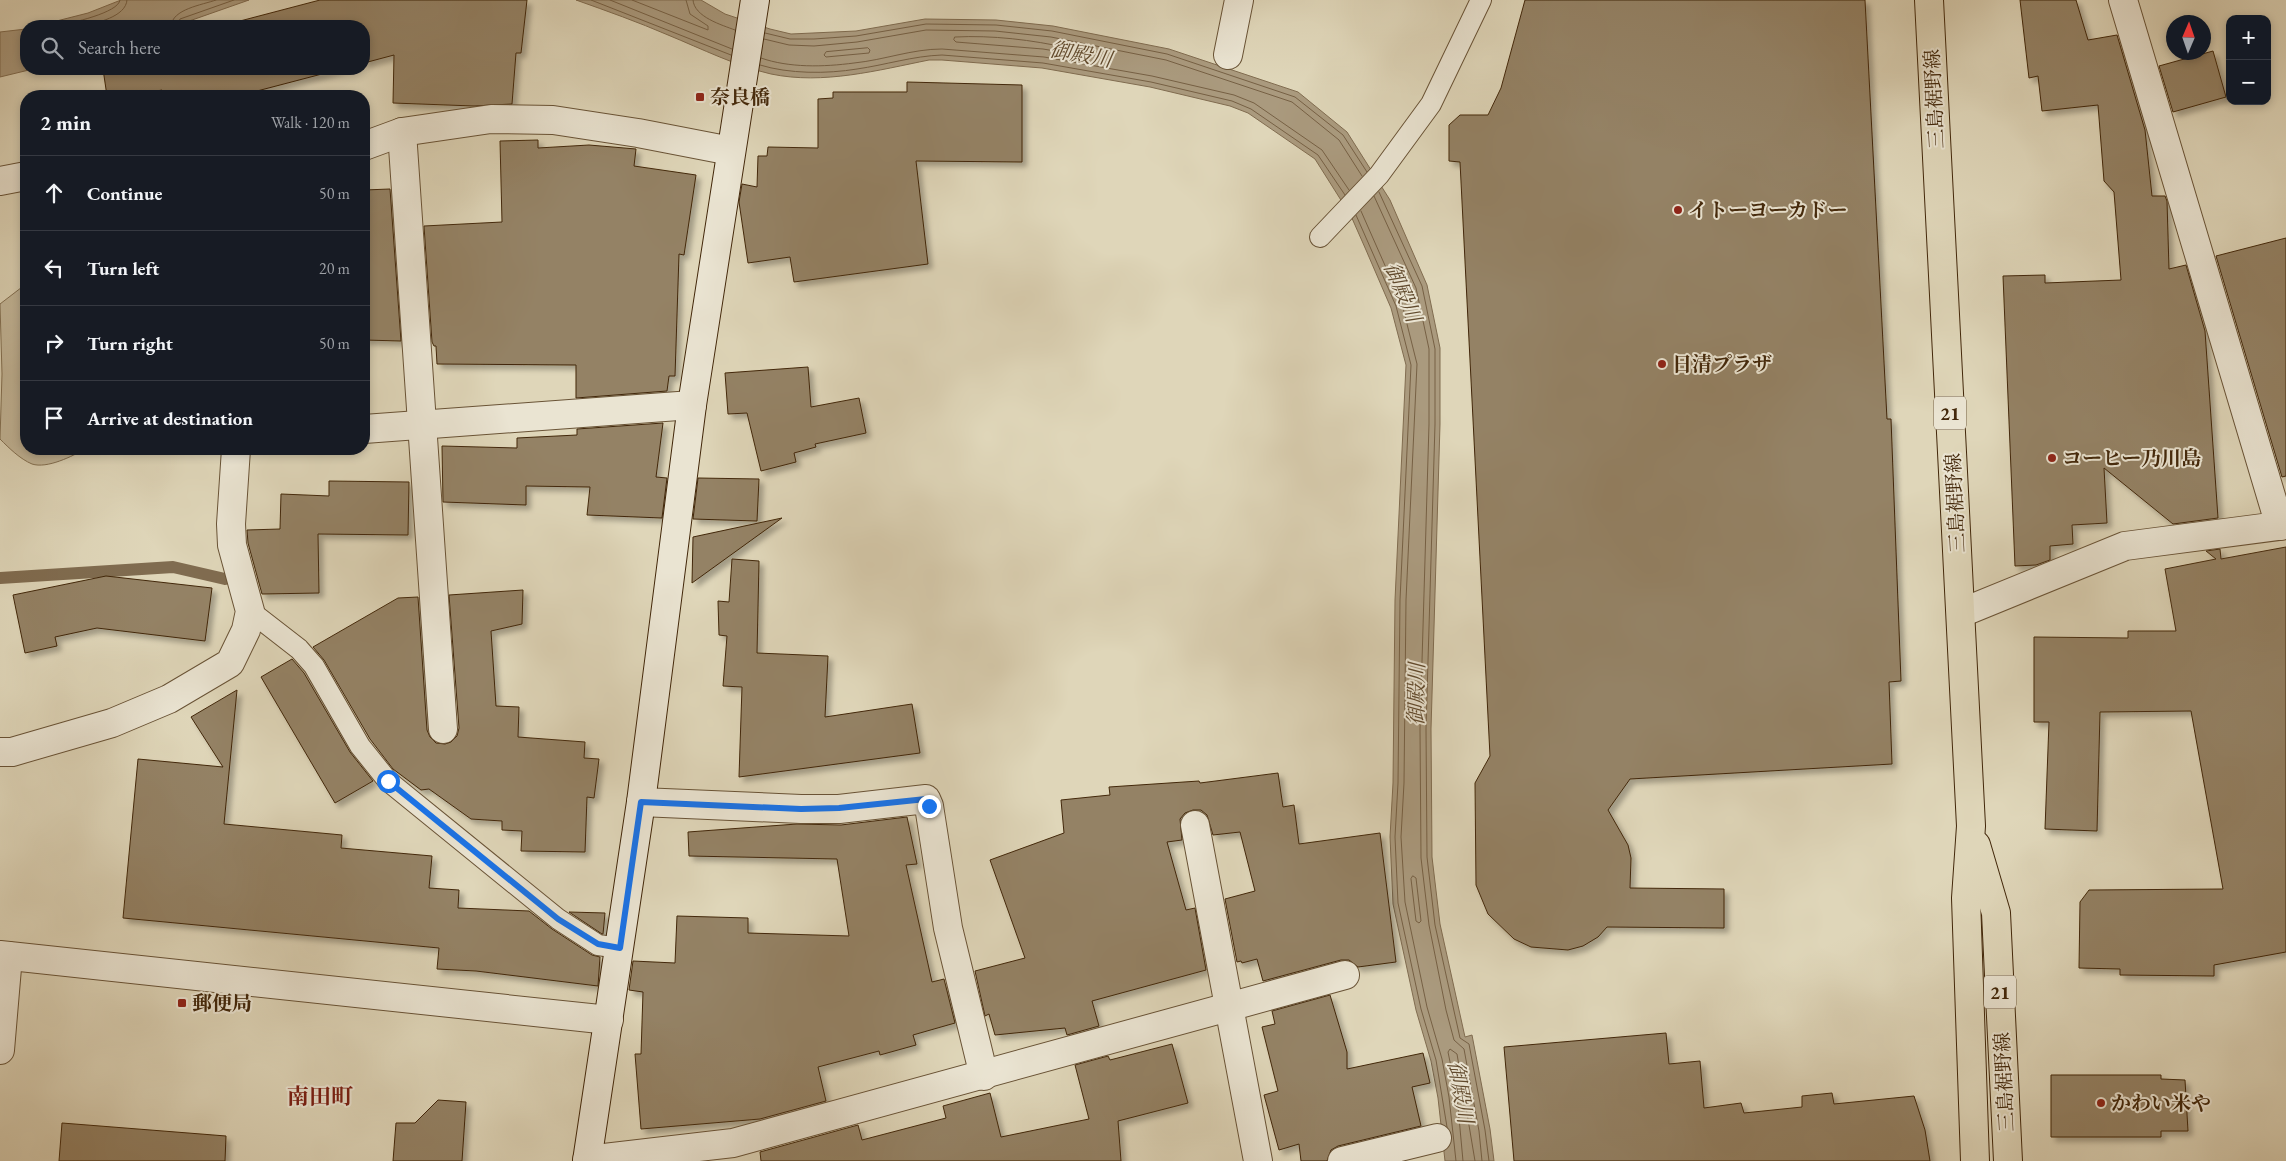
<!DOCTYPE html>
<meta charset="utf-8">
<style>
:root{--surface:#171b24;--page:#242831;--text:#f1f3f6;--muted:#9ea1a6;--line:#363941}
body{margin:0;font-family:"EB Garamond","Noto Serif JP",serif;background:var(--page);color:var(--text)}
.controls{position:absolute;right:15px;top:15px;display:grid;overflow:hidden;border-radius:10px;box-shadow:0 2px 8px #0003}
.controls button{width:45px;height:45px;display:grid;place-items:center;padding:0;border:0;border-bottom:1px solid var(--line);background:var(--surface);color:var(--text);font:25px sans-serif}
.compass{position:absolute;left:2166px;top:15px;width:45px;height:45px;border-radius:50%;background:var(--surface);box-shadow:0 2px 8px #0003;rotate:2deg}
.stop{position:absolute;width:15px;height:15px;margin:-11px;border:4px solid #1a73e8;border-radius:50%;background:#fff}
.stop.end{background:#1a73e8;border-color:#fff;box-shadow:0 1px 5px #0008}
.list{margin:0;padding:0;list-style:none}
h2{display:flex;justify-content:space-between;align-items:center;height:65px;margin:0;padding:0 20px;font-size:21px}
h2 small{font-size:16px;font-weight:400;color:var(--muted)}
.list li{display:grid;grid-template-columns:32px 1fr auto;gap:15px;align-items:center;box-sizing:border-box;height:75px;padding:0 20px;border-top:1px solid var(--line)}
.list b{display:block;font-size:19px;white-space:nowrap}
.list em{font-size:16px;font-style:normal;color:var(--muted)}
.icon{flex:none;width:28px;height:28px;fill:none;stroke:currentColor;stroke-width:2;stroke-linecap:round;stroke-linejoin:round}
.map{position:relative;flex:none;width:2286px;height:1161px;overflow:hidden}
.search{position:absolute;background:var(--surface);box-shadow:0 2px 8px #0003;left:20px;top:20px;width:350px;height:55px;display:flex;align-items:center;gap:12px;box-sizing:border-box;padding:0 18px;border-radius:20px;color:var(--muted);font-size:19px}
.panel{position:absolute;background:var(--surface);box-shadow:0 2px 8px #0003;left:20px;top:90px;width:350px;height:365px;border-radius:20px}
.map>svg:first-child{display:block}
.green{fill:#c4b89b;stroke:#837052}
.water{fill:#aa9a7e;stroke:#806c50}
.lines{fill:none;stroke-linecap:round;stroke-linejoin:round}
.shore{stroke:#766044;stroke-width:1}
.stream{stroke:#806c50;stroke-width:12}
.building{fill:#948265;stroke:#42270a;filter:url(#shadow)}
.lane-casing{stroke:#695336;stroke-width:22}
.street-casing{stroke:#695336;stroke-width:30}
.secondary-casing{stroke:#42270a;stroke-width:30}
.primary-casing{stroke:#42270a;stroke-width:30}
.lane{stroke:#eae4d2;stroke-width:20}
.street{stroke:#eae4d2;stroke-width:28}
.secondary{stroke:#eae4d2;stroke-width:28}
.primary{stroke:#dfd6b9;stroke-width:28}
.route{stroke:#1a73e8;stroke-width:6}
.poi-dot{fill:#8f2418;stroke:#eae4d2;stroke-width:2}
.labels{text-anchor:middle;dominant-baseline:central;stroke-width:4;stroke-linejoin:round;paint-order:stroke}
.shield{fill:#eae4d2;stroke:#746046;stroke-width:1}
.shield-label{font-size:19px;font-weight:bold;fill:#42270a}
.poi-label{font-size:20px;font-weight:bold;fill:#42270a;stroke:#eae4d2;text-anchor:start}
.street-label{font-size:20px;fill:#42270a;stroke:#eae4d2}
.water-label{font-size:21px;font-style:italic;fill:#614a2d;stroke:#eae4d2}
.quarter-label{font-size:22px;font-weight:bold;fill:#7a1f14;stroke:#eae4d2}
</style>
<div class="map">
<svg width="2286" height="1161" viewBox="0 0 2286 1161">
<defs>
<filter id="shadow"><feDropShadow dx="4.5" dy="4.5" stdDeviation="2.5" flood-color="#0004"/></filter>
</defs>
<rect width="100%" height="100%" fill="#dfd6b9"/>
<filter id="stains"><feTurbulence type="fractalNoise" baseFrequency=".004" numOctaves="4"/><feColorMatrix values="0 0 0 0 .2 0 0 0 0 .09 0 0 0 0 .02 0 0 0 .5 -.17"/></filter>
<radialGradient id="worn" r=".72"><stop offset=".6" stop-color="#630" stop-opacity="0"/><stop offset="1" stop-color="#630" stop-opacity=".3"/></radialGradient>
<path class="green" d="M26,284V449H85C73,456 47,469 32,464C20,459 9,448 0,439L2,374L0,304Z"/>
<g class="water">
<path d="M121,0H249L175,26H37L88,13Z"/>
<path d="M576,0H701L725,14L770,29L791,34L856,31L925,19L996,20L1053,26L1169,49L1298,92L1347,132L1390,200L1427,285L1440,348V424L1431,729L1432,857L1440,924L1465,1037L1472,1035L1490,1129L1494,1161H1445L1438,1098L1431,1061L1416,1010L1393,904L1390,837L1393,783L1395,600L1406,365L1391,308L1366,250L1351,216L1315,159L1248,113L1230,106L1150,87L1042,68L942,60H929C879,70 823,85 771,74C736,66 702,49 668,35C638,22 607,11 576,0Z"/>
<path d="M26,29V69H33L0,77V32Z"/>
</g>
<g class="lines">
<g class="shore">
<path d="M591,0L731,55"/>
<path d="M610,0L732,49"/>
<path d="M632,0L708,30V26L690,14L686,0"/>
<path d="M693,0C694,17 722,25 735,30"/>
<path d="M58,26C70,23 119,13 120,0"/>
<path d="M83,26C96,23 126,17 127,0"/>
<path d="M171,26C172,9 202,5 216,0"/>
<path d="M177,26L180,19L234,0"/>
<path d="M765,33L790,39H814L856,36L926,24L996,25L1052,31L1167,54L1295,97L1343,135L1367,172"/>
<path d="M955,37C992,35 1033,40 1068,48L1070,51L1067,53L1043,49L956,42L954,40Z"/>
<path d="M764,39L789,45L814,46L857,42L926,30L995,31L1051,37L1166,60L1292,102L1339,140L1362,176"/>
<path d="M868,48L870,50L869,53L826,57L824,55L826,52Z"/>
<path d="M761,58C789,68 824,67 854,63C884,60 912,49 942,49L1044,57L1152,76L1234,95L1254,103L1322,150L1349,190"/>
<path d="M760,65C789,74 827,74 857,69C885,65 913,56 942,55L1043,63L1151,82L1232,101L1251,109L1318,155L1345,195"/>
<path d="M1379,192L1422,286L1435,349V424L1426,729L1427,857L1435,925L1460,1038L1469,1044L1485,1130L1489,1161"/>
<path d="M1374,196L1416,288L1429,349V424L1420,729L1421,858L1429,925L1446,1010L1454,1040L1464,1049L1479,1131L1482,1161"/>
<path d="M1361,211L1402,304L1417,364L1406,600L1404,783L1401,837L1405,902L1427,1007L1442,1059L1449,1097L1456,1161"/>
<path d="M1356,215L1396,306L1411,365L1400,600L1398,783L1395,837L1398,903L1421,1009L1436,1060L1447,1127"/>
<path d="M1413,876L1416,878L1421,921L1419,923L1416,921L1411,879Z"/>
<path d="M1463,1161L1457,1096L1448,1052L1450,1049L1457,1054L1475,1161"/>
</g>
<path class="stream" d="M0,578L173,567L225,579"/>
</g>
<g class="building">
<path d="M320,0H527L521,53H516L512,104L474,106L393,103L394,55L364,63V26H221Z"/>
<path d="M1525,0H1865L1887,419H1891L1901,681L1889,682L1892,764L1630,779L1608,810L1628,845L1631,858L1630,888L1724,889V928L1607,927L1598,937L1583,946L1568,950L1531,947L1514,939L1488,914L1476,885L1475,783L1490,756L1460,162L1449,161V125L1460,115H1488L1501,88Z"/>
<path d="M2020,0H2076L2088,40L2117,35L2145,130L2152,196H2165L2167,201L2169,269L2186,265L2205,331L2218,518L2173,524L2104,468L2107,523L2072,525L2073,544L2050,546V560L2036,565L2015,566L2003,276L2045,275V283L2121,280L2114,192L2104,181L2098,105L2042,111L2038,76L2029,78Z"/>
<path d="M2213,51L2226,97L2173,112L2159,66Z"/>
<path d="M103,69H341L238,96H164L162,90L129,96H107Z"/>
<path d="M907,82L1022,85V162L916,161L928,264L794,282L790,257L748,263L739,202L742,184L757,187L758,156H767L768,147L818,148V99L833,98V92H907Z"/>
<path d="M538,140V148L589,145L636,149L634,166L696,175L684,255L679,254L675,376H669L667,391L576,398V365L437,364L436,346H434L432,342L424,226L502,222L500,141Z"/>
<path d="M390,189L401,341L364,340V190Z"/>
<path d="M2286,238V476L2282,477L2216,256Z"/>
<path d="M808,367L811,407L859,398L866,433L815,444L816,447L794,453L796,462L761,471L747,413L728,414L725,373Z"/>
<path d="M663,423L656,477L667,478L662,518L587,515L590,487L526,486V505L443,502L442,446L517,448V438L577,435V429Z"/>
<path d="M698,478L759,479L757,521L693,519Z"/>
<path d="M329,481L409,482L408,535L318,534L319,593L262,594L248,543L247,530L280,529L281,494L329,496Z"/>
<path d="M782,518L692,583L693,537Z"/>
<path d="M2286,547V952L2214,965V976L2120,975V969L2079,968L2080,902L2089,890L2223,889L2191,711L2100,712L2097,831L2045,829L2049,722H2034V637L2128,638V631H2176L2165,569L2216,559L2206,551L2220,549L2221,559Z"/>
<path d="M732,559L759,561L757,653L828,656L825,717L912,704L920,753L739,777L742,687L723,686L727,636L719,635L718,601L729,602Z"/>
<path d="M106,576L212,588L205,641L97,628L55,637L57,646L25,653L13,595Z"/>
<path d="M523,590L522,624L491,631L496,706L519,707L518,737L585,742L584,758L599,759L594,798L587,797L585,852L521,851L522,831L502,830V821L471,819L429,789L421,790L393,769L370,739L324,660L313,647L398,598L418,597L427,730L430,737L436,743L445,744L451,742L457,736L459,728L449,595Z"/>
<path d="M292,659L304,673L350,752L373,781L335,803L261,677Z"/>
<path d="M237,690L224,824L342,835L341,848L432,856L429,888L459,890L458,908L529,911L552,929L592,955L600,957L598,986L476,971L437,969L439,948L123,918L138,759L223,767L191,717Z"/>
<path d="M1278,773L1283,807L1294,805L1299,844L1380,833L1396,962L1358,967L1349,960H1341L1263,981L1257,959L1242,963L1241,961L1237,962L1225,899L1255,891L1240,832L1213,835L1207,815L1201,810H1193L1185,813L1180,819L1182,840L1167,842L1186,910L1195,908L1206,970L1092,1001L1099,1026L1067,1035L1065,1028L995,1035L989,1014L985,1016L975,971L1025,958L990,860L1064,833L1061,800L1110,795L1109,787L1199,781L1200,783Z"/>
<path d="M907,817L917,864L906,865L932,982L944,979L955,1023L913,1035L916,1045L880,1055L879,1051L818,1067L826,1101L760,1119L641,1129L635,1054H641L643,992L629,990L633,961L675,963L677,916L748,918V933L849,936L837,859L689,856L688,832L797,824L841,825Z"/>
<path d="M569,912L605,913L603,934H602Z"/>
<path d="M1330,995L1347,1052V1069L1423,1053L1430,1083L1412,1087L1421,1126L1338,1146L1331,1150L1327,1161H1301L1299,1144L1279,1150L1264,1095L1278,1091L1262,1027L1275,1024L1272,1011Z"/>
<path d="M1666,1033L1669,1064L1700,1061L1704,1108L1741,1103L1744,1113L1802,1107V1096L1832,1093L1834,1104L1914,1096L1925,1130L1930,1161H1514L1504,1047Z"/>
<path d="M1172,1044L1188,1103L1118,1121L1121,1161H761L760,1152L858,1125L862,1140L946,1118L943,1106L990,1093L1001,1137L1089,1119L1075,1065L1108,1056L1110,1060Z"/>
<path d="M2051,1075H2161V1079L2185,1080L2188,1131H2161V1137H2051Z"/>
<path d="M438,1100L466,1102L462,1161H393L396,1123H415Z"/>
<path d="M62,1123L226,1136L225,1161H59Z"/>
</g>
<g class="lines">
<defs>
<g id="lane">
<path d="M1320,237L1379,175L1431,104L1481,0"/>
<path d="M250,611L299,649L314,666L360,746L388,781L558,919L598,945L620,948"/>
</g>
<g id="street">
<path d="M2123,0L2280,526"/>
<path d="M1228,55L1239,0"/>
<path d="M402,132L443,729"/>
<path d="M364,146L402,132L491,119L553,120L638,133L731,151"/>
<path d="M0,181L26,176"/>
<path d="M364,429L692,405"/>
<path d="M1961,613L2125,546L2286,525"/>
<path d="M0,752H12L112,723L169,699L230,663L246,630L250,611L232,545L231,524L236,449"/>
<path d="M641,802L801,809H839L926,799L929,806L948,928L984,1076"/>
<path d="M1195,825L1258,1161"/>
<path d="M0,955L609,1020"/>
<path d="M0,1050L8,956"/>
<path d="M587,1160L733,1143L1345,975"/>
<path d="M1342,1161L1437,1138"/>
</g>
<path id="secondary" d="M587,1161L641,802L692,405L755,0"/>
<g id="primary">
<path d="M1929,0L1971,826L1966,898L1975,1161"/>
<path d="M1976,845L1996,913L2008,1161"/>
</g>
</defs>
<use href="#lane" class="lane-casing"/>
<use href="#street" class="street-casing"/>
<use href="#secondary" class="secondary-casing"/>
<use href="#primary" class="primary-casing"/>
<use href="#lane" class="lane"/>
<use href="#street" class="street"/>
<use href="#secondary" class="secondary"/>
<use href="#primary" class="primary"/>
</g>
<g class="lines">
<path class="route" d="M388,781L558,919L598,944L620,948L641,802L801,809L839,808L926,799L929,806"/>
</g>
<g class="poi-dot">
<rect x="695" y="92" width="10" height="10" rx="2.5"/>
<circle cx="1678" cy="210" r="5"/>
<circle cx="1662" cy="364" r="5"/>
<circle cx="2052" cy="458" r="5"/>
<rect x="177" y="998" width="10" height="10" rx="2.5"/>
<circle cx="2101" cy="1103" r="5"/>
</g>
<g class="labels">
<g class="shield">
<rect x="1934" y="396.5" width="32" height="33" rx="4"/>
<rect x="1984" y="975.5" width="32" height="33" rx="4"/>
</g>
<g class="shield-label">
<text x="1950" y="413">21</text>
<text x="2000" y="992">21</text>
</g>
<g class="poi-label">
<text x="710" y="97">奈良橋</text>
<text x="1688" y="210">イトーヨーカドー</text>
<text x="1672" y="364">日清プラザ</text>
<text x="2062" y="458">コーヒー乃川島</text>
<text x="192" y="1003">郵便局</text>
<text x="2111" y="1103">かわい米や</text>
</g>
<g class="street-label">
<text transform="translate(1934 99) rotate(-93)">三島裾野線</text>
<text transform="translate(1955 503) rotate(-93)">三島裾野線</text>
<text transform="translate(2004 1082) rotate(-93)">三島裾野線</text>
</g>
<g class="water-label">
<text transform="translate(1081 54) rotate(10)">御殿川</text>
<text transform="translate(1403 292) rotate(67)">御殿川</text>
<text transform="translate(1416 694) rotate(-89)">御殿川</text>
<text transform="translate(1461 1092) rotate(80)">御殿川</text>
</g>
<g class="quarter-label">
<text x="320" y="1096">南田町</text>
</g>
</g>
<rect width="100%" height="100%" filter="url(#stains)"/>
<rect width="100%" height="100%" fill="url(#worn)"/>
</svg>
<div class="controls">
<button>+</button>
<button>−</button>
</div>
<svg class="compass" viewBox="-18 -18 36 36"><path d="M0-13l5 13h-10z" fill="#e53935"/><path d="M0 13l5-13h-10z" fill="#9ea1a6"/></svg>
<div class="stop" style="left:388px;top:781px"></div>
<div class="stop end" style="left:929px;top:806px"></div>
<div class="search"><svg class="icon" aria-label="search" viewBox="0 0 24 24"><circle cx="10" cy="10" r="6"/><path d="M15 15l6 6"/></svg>Search here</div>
<section class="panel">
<h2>2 min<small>Walk · 120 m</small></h2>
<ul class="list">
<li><svg class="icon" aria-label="ahead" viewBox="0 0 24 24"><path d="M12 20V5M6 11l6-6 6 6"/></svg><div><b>Continue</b></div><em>50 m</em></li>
<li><svg class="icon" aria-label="left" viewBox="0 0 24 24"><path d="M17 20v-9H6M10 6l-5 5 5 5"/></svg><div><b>Turn left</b></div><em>20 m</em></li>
<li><svg class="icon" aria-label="right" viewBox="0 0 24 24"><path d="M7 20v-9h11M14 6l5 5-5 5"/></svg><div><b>Turn right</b></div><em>50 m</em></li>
<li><svg class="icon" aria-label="arrive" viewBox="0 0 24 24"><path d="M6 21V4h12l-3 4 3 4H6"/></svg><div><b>Arrive at destination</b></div></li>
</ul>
</section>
</div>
